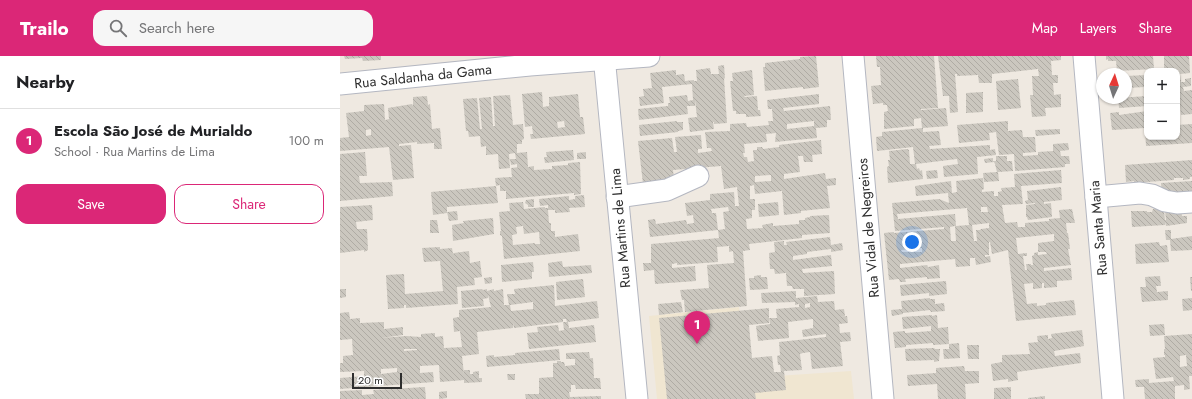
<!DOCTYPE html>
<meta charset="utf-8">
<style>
:root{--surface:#fff;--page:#f6f6f6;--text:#202124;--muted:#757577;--line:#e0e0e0;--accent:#db2777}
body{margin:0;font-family:Jost,sans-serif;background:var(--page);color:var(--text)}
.controls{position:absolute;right:12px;top:12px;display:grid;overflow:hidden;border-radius:8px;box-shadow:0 1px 3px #0004}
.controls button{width:36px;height:36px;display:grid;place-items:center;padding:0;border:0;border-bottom:1px solid var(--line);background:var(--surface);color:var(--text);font:20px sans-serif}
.compass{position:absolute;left:756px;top:12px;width:36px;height:36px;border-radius:50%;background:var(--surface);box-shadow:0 1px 3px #0004;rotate:4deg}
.scale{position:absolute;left:12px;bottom:10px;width:50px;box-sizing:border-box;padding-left:4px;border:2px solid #2e2e2e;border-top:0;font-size:11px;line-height:14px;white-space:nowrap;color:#2e2e2e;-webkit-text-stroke:3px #fff;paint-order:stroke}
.you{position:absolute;left:572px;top:186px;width:14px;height:14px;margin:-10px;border:3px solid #fff;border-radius:50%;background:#1a73e8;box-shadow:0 0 0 6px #1a73e833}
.badge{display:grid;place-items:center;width:26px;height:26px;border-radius:50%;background:var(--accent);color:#fff;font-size:13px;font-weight:700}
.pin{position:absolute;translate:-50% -33px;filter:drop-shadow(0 1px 2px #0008)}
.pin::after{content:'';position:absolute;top:21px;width:14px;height:12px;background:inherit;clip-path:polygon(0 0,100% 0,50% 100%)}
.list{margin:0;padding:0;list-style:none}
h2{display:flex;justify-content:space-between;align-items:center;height:52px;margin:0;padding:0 16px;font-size:17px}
h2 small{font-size:13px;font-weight:400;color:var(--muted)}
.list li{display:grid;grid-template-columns:26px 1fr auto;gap:12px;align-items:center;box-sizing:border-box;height:64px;padding:0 16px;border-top:1px solid var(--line)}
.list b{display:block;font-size:15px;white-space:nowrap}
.list p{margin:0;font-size:13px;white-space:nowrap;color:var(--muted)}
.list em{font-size:13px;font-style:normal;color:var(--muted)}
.actions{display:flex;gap:8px;padding:12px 16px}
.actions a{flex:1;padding:9px 0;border:1px solid var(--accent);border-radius:12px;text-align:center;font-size:14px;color:var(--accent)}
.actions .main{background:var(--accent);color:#fff}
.icon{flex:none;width:22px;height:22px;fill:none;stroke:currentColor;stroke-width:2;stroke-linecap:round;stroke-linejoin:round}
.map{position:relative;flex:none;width:852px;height:343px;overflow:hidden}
header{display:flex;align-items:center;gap:24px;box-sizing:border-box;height:56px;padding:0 20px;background:var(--accent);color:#fff}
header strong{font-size:19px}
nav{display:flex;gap:22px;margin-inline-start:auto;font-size:14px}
.search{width:280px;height:36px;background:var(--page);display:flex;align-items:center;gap:10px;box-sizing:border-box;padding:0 14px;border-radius:12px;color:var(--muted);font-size:15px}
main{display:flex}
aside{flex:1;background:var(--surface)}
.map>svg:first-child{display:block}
.education{fill:#f0e6d1}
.building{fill:url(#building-back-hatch);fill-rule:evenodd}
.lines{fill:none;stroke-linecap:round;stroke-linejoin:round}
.minor-casing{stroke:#b4b7c1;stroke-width:23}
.minor{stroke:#fff;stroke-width:21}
.labels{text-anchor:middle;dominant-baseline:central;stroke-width:4;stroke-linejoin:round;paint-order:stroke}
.street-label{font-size:14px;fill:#2e2e2e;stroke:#fff}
</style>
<header>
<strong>Trailo</strong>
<div class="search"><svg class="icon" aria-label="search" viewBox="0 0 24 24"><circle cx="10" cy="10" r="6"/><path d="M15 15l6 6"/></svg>Search here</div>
<nav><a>Map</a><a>Layers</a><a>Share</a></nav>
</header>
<main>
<aside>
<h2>Nearby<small></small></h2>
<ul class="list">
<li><span class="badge">1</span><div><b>Escola São José de Murialdo</b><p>School · Rua Martins de Lima</p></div><em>100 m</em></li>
</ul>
<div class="actions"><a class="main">Save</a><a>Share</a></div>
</aside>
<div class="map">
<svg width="852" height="343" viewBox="0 0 852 343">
<defs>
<pattern id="building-back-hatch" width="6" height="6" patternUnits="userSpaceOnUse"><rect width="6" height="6" fill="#cbc7bf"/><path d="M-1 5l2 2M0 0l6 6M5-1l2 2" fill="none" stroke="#afaba4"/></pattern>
</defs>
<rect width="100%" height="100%" fill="#efe9e1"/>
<path class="education" d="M399,251L407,322L511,315L514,343H317L309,260Z"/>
<g class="building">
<path d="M4,0H41V4L23,5L22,2L5,3Z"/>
<path d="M476,0L479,31L463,33V31L425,35L423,11H425V7L460,3V1Z"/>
<path d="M536,0H594L598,52L581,53V54L606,52L608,70L583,72V76L599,75L601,89L589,90L590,93L650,89V94L655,93L656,99L637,101L638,118L604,121L603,110L618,108L617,103L576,108L577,113L579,112L580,115L582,114L583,123L548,127L547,111L549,110L548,104H550L549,95L567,93L569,94L570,108H575L573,91L537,95L536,81L542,80V76L582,72L581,62L574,63V70L544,73V56L548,55L547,49H543V47L533,48L531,30L541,29L540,11H537Z"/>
<path d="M598,0H721V4L711,5L712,19H718V27H713L714,39L721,38V51L705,52L706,60L692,61L690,39H693L692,20H699L698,13L652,18V27H639L638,19L617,20V18H615L618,56L610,57L609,40H603Z"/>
<path d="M766,0H813L814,13L777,15L776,5H768V3L766,4Z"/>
<path d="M824,0H849L850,17L840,18L841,26H845V23L851,22V30L843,31L844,35L852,34V58L841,59L840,50H837V15H834V12H824Z"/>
<path d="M384,9L385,23L384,22L387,67L374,68V66H373L374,73L350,76L348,62L357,61L355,44V50H347L348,58L299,64L298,53L328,50V47H330L329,41L347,39L348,45L353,44L352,28L322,31L324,47L300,50L299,41L304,40L303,33L312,32L310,17L336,14V19L344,18L345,25L354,24V25H357L356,14L370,12L371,18H379L378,10Z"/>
<path d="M412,14L414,39L404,40L405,41L417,40L418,54H420L421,60L406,61V58H396V55H393L390,25H393L392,17Z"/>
<path d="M807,19V32H805V31L786,32V20Z"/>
<path d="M678,23L681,52L658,54L656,25Z"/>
<path d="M202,36L203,51L209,50V41L238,38L240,61H243L245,78L191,83L190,78H193L192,70L185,71L182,38ZM224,65L225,71L218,72L217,66Z"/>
<path d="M643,36V56L626,57V37Z"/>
<path d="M479,38V48L443,52L444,55L490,50L491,64H487V71L476,72L477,82L435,86L436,77L426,78L427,86L404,88L405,97H403L404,101H407L408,106L414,105L413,94H417V91H422L423,93L439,91V89L481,84L482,98L472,99L473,106H464L463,100H458L460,116L444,118V123L485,117L486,123L496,122V129L487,130L490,152L461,155V157L444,159L442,135L415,138L414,129L410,130V143H415V154H412V162L406,163L407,173L423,172L422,169L433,167V170L459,168V164H465V162L470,161V160L489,159L490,177L462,179V182L409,188L410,194L403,195L407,250L345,256L344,244H342L340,234L369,232L367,209L394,207L393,195L389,196V190L377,191L378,206L337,209V207L332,208V212L355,210L356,225L315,228L314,214L304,215L303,207H311V188L379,182L378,174L385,173L383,156L389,155L388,151L371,153L372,157H376L378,174L310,181L308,164L315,163L316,168L346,164L347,168L354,167L353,159L347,160L345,147L370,144V138L394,136L395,150H399L397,131L384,133L381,110L333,114L334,123L327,126L303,128L298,85L332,82L334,96H337L335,81L361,79L362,93H358V97L372,95L371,92H367L365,76L390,75V68L406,67L407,71L429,69L428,65H433L432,53H428L427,44ZM474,65V70L447,73V68ZM431,119V125L415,126V120Z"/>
<path d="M170,39L173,69L183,68L184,83L182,84V88H177V97L187,96L188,111L194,110V114L212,113V110L228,109V107L240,106L241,138L234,139V137L166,143V135H160V129L156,130L158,147L107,151V157L93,159L91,136L156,130L155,122L172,121L171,112L180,111H177V108L171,109L170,103H176L175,97L169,98L170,112L159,113L158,98L146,99V90L141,91L140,80L129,81L128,75H126L123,43L137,42L140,73H142L139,42L151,41L153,70H155L153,40Z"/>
<path d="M87,40L88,49L90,48L92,73L100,72L102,93H94V87L77,88V86L59,88V90L71,89L74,122L53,124L49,91L0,95V82L9,81L6,57L24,55V49L44,48L45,64L49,63L48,52L72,48L73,50V41ZM31,73V79L26,80V74Z"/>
<path d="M807,40V50L779,52L778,42Z"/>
<path d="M807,55V81H837V69L852,68V87L806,90L805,72L772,74L770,57L779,56V59Z"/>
<path d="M337,65V66H343V74L338,75V76L300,80L299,69Z"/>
<path d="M668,65V75L682,74L683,81H695L696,96L683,97V100L698,99V96L713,95V88L728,87L729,94L720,95L721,100H729L730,108H725V111L675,115L674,98L659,99L656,76L649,77L650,84L619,87L617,69Z"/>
<path d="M720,73V78L696,80L695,74Z"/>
<path d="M233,94L234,104L205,107L204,101H207L206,96Z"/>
<path d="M25,96L27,120H19L20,127L52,126L53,140L0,145V98Z"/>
<path d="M246,96V103H237V97Z"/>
<path d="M656,100H667V105H672L673,115L658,116L659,125L644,126L643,117L657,116L655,108L654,106L645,107L644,103L653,102V105H656Z"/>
<path d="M852,104V121H850V123L843,124V122H834V124L794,127V125L786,126L785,109Z"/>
<path d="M597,114L598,122L587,123L586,115Z"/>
<path d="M721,114L722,127L681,130L683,148L662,149L665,167L677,166L678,171H685V167L709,165V163L720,162L719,154L732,153L735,167H726L727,177H728L730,193H728L731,209L704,212V215L731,212L732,224L717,225V231L704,232V227H702V232L693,233V227L684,228L687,248L697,247V250L706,249V247L734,244L736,259L676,265L668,194L652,198L650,186H649V199H645V201L650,200L651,206L636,209L635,202H630V210L616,211L615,203L560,208V212L587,209L588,211L599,209L600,222L587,223V221L565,223L566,226H560L559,223L549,224L544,177L554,176V177L604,173V171L555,175L552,147L599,143L609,147L608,137L576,140L575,130L611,125L612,137L617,136L616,125L643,122L644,133L642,134V136L654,135V140H658V136L662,135L661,132L675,131L674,118ZM641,151H647L648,156H641ZM627,152L629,169L616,170L615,158L558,163L557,158ZM649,167V172L641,173L640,174H636L637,185H634L632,169ZM615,170L616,185H611L610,171ZM714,178V185L698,187V196H706L707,198L698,199V196L694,197V199L692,200L693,209H691V208H686L687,214H685L683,200H687V197L678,198L676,182ZM582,192V196H562L561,194Z"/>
<path d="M852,125V138L822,139L821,127Z"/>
<path d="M721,131L722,144L704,146V148L711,147L712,161L688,164L687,161H686V149L695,148V147L686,148L685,145L688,144L687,135Z"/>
<path d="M244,139L245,151L229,152L230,156L215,157V154H208L209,167H211V175H215V181L238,178L240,195L164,203L162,180L160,179V175H161L159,156L170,155L169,147L183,146L184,153L205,151V152H208V149L200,150L199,143L229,140V144L235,143V140ZM183,170L184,178L199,176L200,188H195V187L173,189L172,179L177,178L176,171Z"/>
<path d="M194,143V151H188V149L185,147L186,144Z"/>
<path d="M438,146L439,159L419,161L418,148Z"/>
<path d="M32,149L33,164L16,166L17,173H27L28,194L24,196V194L0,197V151Z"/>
<path d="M813,153H820V155H824L825,164H826L825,154L841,153L842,160H847V167L826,170L825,166V169L792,171L791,155H807V156H812Z"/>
<path d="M117,155L118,164L109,165L107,156Z"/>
<path d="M153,162L154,178L113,185L112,169L124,167L123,165Z"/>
<path d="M90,164H97L99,177H90Z"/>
<path d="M825,174H831V183L852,180V194L831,195L830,184H826Z"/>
<path d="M490,181L491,189L502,187L503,194L491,196V193L467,196V198L453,200V204L491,199L492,210L462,213L463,217L494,215L495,238L464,240V233H453L452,230H447L446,217L435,218L434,213H430L429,197L435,196L434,186L444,185V189H447L446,186Z"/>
<path d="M819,186L820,190L827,189L829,206L796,208L795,188Z"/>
<path d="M100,191V193L112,192L113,198L114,197L129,195L130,207L140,205L142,221L134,222L135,229L117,231L118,248L66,252V249H64V252L48,253L46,219L64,218L65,238L103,235L100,205L84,206L83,200L82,192Z"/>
<path d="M222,205L223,211L251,209L252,217L209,221L208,207Z"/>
<path d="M193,206L194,216H192V223L162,226L161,209Z"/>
<path d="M421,219V221H427L428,233L410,234L409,222H414V220Z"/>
<path d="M820,220L821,230H816L817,236L828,235V244L802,246L800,231H806L805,221Z"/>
<path d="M152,221V227L145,228L144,222Z"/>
<path d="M850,221H852V235H851Z"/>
<path d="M243,223L245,241L217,244L216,226Z"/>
<path d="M606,225L607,238L589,240V237L561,240L560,229Z"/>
<path d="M214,229L215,250L257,245L259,262L228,266L229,272L254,269L256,286L189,293L187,277L198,276L197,271L218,269L219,275L224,274L223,266H227L226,263H223V266L174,272L173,267V272L137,276L139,298L122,300L124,318V314H130V318H133V316L139,315V322H142V326L124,327V324L100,326L99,309L80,310V317L93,316L94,326L40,330V327H38V330L0,333V322L24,320V315L0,316V307H3V300L13,299L12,283L0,284V257L9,256L10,263L20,262V267L44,266V273L63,271V279L41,282L66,280L81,281V278L95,277V281L103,280L104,292L122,291L120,275L114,276L113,262L119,261V254L151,251L148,239V242L143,243L144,250L122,252L121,235L142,233L143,234L147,233V235L154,233V235L163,233L164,249H169L167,238H175L174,233ZM193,246V253L171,255L170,249ZM64,293H77V294L64,295ZM57,312V316L41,318V313Z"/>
<path d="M0,233H6V241L0,242Z"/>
<path d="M456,235V242L477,240L478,246L494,245L495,254L504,253L505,260L498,261L507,260L508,267L499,268L500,277L510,276L511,285L500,286L503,310L472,313L470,296L463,297L460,298L462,314L444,315L446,334L415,337L416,343H327L319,262L429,252V267L409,269L412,302L432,300L434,316H441L440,309H438L437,300L440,299L439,286L486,281V278L463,281L462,274L473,272V263L448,266L449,282L418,285L416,270L430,268L429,262H437L436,253L459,251V248L455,249V246L422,247L421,237ZM470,247V251L465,252V248Z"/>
<path d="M590,242V243H595V248L604,247L605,255L591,256L590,254L563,257V258L552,260L551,254L562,253L561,245Z"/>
<path d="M852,242V254L843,255L842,243Z"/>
<path d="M341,246L343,256L319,259L318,248Z"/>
<path d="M592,259V260L597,259L598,272L608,271L609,288L593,289V287L566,289V291L555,292L553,276L565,275V277L591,275V270L563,273L562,261Z"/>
<path d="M824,268L825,279L810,280L809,269Z"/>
<path d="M742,274L744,290L714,295L715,300L740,297L741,307L677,316L678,324L668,326V323L653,325L651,308L662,306V299L690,298L688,287L698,286L697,280L708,279V283L712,282L711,278Z"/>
<path d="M852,278V320H849L850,333L844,334V329L835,330V343H805L804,331H796L795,324L809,323V327L834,325L833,321L816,323L813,302L825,301V299H824V293H825L824,280ZM846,299L847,310L840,311V300Z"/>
<path d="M619,287L620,302L604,303L603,293H609V288Z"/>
<path d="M627,289H639V303H628Z"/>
<path d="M594,292L595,293H600L599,305L594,306V304L566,305L565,293Z"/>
<path d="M219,293L220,304L147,311L146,300L154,299V301L175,299V297Z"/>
<path d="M249,296L250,302L243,303L253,302L254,322H260L261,333H236L235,329H231V336H229L230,341L261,340V343H186L185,338H199V322L213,321V307H217V305H221V306H224L225,310L235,309V303H226V297Z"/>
<path d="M624,310L625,315H639V327L625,328L626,343H598L597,328L568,330L567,319L596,317V312Z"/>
<path d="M167,318H175V324H168Z"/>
<path d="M85,331L86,343H0V335L22,334V339L34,338L33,334Z"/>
<path d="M671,331V343H654V332Z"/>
<path d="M107,335V342L99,343V336Z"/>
<path d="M705,340V343H688V342Z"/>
</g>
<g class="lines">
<defs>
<g id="minor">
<path d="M264,0L297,343"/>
<path d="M513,0L543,343"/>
<path d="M744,0L773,343"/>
<path d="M0,28L190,9L309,0"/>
<path d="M277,141L327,134L358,120"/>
<path d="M756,141L800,137L812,139L825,145L837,147L852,146"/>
</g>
</defs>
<use href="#minor" class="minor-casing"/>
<use href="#minor" class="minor"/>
</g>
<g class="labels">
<g class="street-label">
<text transform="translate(83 20) rotate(-6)">Rua Saldanha da Gama</text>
<text transform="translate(280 172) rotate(-95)">Rua Martins de Lima</text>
<text transform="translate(528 172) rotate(-95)">Rua Vidal de Negreiros</text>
<text transform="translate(758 172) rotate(-95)">Rua Santa Maria</text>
</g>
</g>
</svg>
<div class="controls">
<button>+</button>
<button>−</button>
</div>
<svg class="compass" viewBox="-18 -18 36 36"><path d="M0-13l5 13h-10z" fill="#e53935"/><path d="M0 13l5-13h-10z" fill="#757577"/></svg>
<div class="scale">20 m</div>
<div class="you"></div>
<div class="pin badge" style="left:357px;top:288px">1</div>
</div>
</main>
